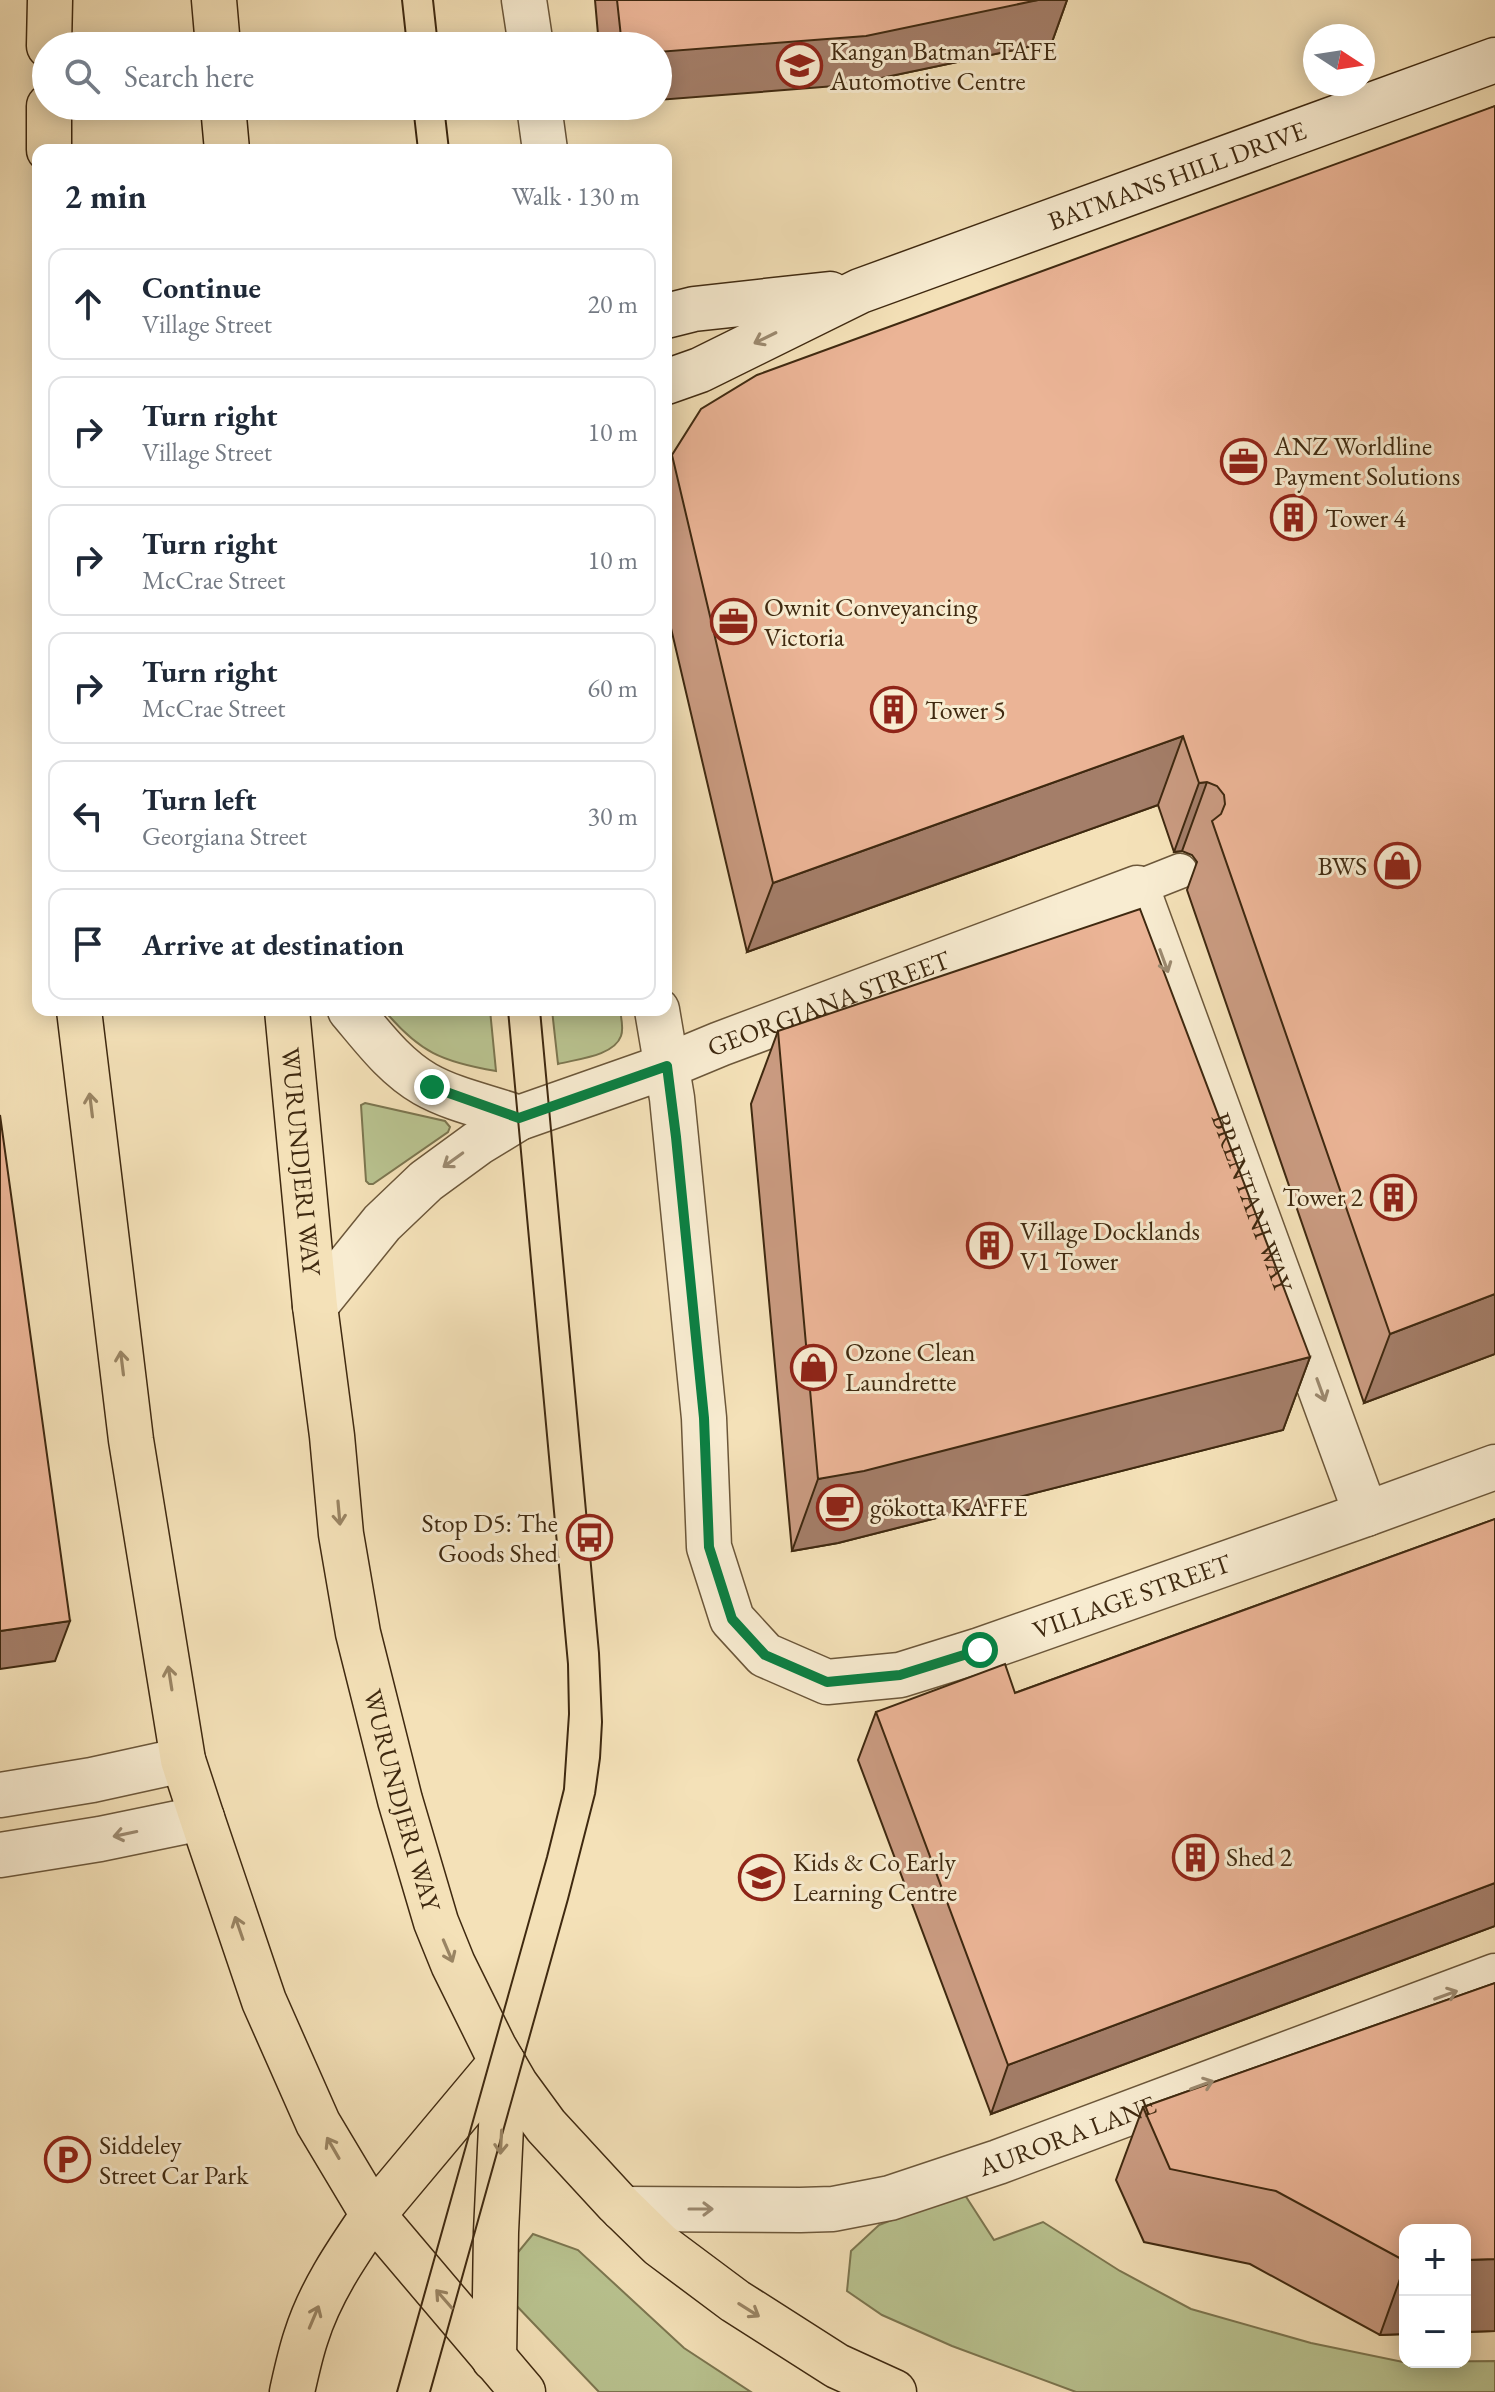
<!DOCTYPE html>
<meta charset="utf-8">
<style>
:root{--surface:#fff;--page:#f2f2f3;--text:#1f2937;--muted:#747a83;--line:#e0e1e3}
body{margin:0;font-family:"EB Garamond",serif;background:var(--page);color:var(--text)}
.controls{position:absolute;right:24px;bottom:24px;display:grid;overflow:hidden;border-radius:16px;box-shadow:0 4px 20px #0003}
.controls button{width:72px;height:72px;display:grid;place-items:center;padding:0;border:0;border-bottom:2px solid var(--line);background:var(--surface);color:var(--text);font:40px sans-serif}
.compass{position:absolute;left:1303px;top:24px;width:72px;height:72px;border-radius:50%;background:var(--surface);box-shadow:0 4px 20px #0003;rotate:102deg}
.stop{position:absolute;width:24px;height:24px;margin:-18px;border:6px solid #0b8043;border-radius:50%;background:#fff}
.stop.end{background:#0b8043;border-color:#fff;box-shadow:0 2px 8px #0008}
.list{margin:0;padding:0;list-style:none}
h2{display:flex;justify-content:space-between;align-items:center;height:104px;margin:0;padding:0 32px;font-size:34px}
h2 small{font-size:26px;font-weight:400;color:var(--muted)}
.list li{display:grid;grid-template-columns:52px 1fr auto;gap:24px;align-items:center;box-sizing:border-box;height:112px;margin:0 16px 16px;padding:0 16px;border:2px solid var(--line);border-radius:16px}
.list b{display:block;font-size:30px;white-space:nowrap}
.list p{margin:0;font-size:26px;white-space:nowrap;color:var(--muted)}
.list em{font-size:26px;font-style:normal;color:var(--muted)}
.icon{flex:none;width:44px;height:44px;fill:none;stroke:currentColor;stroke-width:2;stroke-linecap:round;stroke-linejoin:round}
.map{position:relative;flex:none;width:1495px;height:2392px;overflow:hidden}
.search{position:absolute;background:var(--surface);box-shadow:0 4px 20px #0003;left:32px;top:32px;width:640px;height:88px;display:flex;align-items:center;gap:20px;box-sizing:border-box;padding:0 28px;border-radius:44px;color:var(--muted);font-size:30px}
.panel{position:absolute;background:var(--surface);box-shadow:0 4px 20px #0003;left:32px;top:144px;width:640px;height:872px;border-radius:16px}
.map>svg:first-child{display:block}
.green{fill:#b9c390;stroke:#7c7650;stroke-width:2}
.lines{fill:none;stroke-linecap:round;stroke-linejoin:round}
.lane-casing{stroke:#6c573a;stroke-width:37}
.street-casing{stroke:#6c573a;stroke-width:47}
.secondary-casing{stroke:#3f2910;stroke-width:47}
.primary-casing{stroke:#3f2910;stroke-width:47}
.highway-casing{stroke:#3f2910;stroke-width:47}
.lane{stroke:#f8ecd1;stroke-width:34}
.street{stroke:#f8ecd1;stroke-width:44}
.secondary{stroke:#f8ecd1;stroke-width:44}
.primary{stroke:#f4e1b8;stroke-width:44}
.highway{stroke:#f4e1b8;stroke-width:44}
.tram{stroke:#3f2910;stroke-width:2}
.wall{fill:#ca9b81;stroke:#3f2910;stroke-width:2}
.shaded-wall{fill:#a47e69;stroke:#3f2910;stroke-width:2}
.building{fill:#ebb496;stroke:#3f2910;stroke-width:2}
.oneway{stroke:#9c8a70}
.oneway2{stroke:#9a8564}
.route{stroke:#0b8043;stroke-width:10}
.labels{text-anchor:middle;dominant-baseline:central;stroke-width:6;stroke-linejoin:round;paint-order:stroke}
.poi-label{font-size:26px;fill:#3f2910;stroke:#f8ecd1;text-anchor:start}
.street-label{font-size:26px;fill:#3f2910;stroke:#f8ecd1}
</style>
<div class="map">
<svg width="1495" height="2392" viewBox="0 0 1495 2392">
<rect width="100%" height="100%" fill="#f4e1b8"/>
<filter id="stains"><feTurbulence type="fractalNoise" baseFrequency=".0025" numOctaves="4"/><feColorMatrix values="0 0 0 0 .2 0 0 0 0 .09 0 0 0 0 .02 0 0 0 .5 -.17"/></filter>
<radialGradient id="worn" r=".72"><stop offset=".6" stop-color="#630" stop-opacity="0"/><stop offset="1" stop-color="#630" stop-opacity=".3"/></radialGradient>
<g class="green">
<path d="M384,1010H490L496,1071C442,1062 419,1052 384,1010Z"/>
<path d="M552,1010H620C621,1018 624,1028 621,1036C614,1056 577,1059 558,1064Z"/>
<path d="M365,1103L445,1121L450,1127L448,1132L373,1184H369L366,1181L361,1105Z"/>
<path d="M963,2192L994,2240L1043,2222L1120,2271L1191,2309L1311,2343L1403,2362L1495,2361V2392H1076L952,2346L882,2315L847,2291L851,2251L879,2225Z"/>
<path d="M533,2234L578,2250L684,2348L751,2392H599L512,2301L510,2262Z"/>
</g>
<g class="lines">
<defs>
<path id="lane" d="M1137,888L1180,871"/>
<g id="street">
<path d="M524,0L531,46"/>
<path d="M539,106L545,150"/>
<path d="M350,1010C373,1037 394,1066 425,1084C453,1100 489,1107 519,1118"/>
<path id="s1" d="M657,1010L672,1098L704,1418L709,1547L732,1619L765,1655L827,1682L900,1675L980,1650L1366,1514L1495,1467"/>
<path id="s2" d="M315,1306L382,1223L426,1181L478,1143L519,1118L667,1066L720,1044L1137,888L1366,1514"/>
<path d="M0,1795L92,1780L183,1760"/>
<path d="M0,1855L100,1839L202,1818"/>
<path id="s3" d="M623,2209L800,2210L833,2209L890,2198L998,2162L1495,1976"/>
</g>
<g id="secondary">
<path d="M666,316L694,309L830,294"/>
<path id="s4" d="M666,382L700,370L860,291L1495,60"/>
</g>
<path id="primary" d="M292,2392C296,2374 300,2355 306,2337C320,2292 347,2253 373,2215"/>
<g id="highway">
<path d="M214,0L218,46"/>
<path d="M49,46L50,0"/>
<path d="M223,106L227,150"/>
<path d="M49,150V106"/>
<path d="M79,1010L131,1440L183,1760L202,1818L264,2001L318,2123L373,2215L523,2392"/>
<path id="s5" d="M287,1010L315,1306L332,1436L341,1534L358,1633L400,1800L436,1922L453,1964L494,2047L516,2085L546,2126L617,2203L660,2245L735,2301L837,2366L894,2392"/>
<path d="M373,2215L502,2061"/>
<path d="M494,2359L496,2232L504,2064"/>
</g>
</defs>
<use href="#lane" class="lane-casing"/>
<use href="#street" class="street-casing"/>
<use href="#secondary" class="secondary-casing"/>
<use href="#primary" class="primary-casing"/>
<use href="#highway" class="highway-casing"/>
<use href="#lane" class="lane"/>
<use href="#street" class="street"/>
<use href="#secondary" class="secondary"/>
<use href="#primary" class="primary"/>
<use href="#highway" class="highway"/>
<g class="tram">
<path d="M402,0L407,46"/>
<path d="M433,0L438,46"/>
<path d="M413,106L418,150"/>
<path d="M444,106L449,150"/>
<path d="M397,2392L547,1857L564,1789L569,1714L568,1664L508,1010"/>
<path d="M430,2392L568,1899L595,1794L600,1758L602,1722L599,1653L540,1010"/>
</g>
</g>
<g class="wall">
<path d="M595,0H1067L1052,42L848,85L658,46H599Z"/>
<path d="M1495,106V1354L1364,1403L1187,890L1197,862L1192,855L1182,851L1174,852L1158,805L747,952L666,607V470L672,455Z"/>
<path d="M778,1031L1310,1357L1283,1430L838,1543L792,1551L751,1104Z"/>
<path d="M1495,1519V1926L991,2114L858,1760L876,1712L1015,1693Z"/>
<path d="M1495,1983V2331L1465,2332V2230H1405V2334L1380,2335L1250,2264L1144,2242L1116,2180L1143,2107Z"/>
</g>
<g class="shaded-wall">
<path d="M1038,0H1067L1052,42L848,85L658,100V52Z"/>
<path d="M1183,736L1158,805L747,952L773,883Z"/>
<path d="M1207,782L1182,851L1174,852L1199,783Z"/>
<path d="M1495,1294V1354L1364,1403L1390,1334Z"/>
<path d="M1310,1357L1283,1430L838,1543L792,1551L818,1479Z"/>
<path d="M70,1621L55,1661L0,1669V1631Z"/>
<path d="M1495,1883V1926L991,2114L1008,2065Z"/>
<path d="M1495,2259V2331L1465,2332V2260Z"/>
<path d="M1405,2265V2334L1380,2335Z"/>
</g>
<g class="building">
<path d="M617,0H1038L866,36L658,52V46H622Z"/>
<path d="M1495,106V1294L1390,1334L1212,821L1221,814L1225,804L1224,795L1217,786L1207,782L1199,783L1183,736L773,883L672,455L701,409L757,375Z"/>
<path d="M1140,909L1310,1357L864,1471L818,1479L778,1031Z"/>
<path d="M0,1115L70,1621L0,1631Z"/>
<path d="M1495,1519V1883L1008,2065L876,1712L1005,1664L1015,1693Z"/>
<path d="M1495,1983V2259L1465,2260V2230H1405V2261L1276,2191L1170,2169L1143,2107Z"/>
</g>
<defs><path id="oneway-shaft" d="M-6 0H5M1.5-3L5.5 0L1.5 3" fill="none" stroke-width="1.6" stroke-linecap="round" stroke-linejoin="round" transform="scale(2)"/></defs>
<g class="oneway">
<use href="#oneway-shaft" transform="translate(765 338) rotate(154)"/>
<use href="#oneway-shaft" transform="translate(1164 961) rotate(70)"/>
<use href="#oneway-shaft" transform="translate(453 1160) rotate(144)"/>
<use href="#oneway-shaft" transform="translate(1321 1390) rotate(70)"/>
<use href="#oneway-shaft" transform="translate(125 1834) rotate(168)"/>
<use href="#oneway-shaft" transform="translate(1446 1995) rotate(-20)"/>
<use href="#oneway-shaft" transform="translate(1202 2085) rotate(-20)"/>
<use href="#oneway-shaft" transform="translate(701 2209)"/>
</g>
<g class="oneway2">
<use href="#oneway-shaft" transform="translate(91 1105) rotate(-97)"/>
<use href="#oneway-shaft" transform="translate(122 1363) rotate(-97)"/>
<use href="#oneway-shaft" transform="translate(339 1513) rotate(85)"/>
<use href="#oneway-shaft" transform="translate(170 1678) rotate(-99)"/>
<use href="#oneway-shaft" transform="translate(239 1928) rotate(-109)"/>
<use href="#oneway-shaft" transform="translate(448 1951) rotate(67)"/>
<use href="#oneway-shaft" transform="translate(501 2142) rotate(93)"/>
<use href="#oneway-shaft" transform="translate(333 2148) rotate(-120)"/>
<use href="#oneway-shaft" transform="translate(444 2299) rotate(-131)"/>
<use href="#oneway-shaft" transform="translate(749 2310) rotate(32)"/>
<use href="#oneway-shaft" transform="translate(314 2317) rotate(-67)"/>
</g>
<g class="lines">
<path class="route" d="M432,1087L519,1118L667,1066L676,1137L704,1418L709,1547L732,1619L765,1655L827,1682L900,1675L980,1650"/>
</g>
<defs>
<symbol id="university-ring" viewBox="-11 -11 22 22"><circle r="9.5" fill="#f8ecd1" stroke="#8f2418" stroke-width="1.5"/><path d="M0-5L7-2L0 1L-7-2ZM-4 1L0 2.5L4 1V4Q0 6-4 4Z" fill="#8f2418"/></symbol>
<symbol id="office-ring" viewBox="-11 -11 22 22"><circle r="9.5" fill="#f8ecd1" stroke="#8f2418" stroke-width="1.5"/><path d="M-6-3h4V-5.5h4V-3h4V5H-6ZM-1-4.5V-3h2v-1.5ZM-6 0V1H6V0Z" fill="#8f2418"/></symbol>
<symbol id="building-ring" viewBox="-11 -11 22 22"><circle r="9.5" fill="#f8ecd1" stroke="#8f2418" stroke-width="1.5"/><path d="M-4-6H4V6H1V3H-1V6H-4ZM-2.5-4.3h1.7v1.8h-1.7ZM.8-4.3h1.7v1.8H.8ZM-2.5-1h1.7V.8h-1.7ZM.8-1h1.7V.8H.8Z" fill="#8f2418"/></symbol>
<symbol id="shop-ring" viewBox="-11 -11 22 22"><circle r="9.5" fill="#f8ecd1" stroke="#8f2418" stroke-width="1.5"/><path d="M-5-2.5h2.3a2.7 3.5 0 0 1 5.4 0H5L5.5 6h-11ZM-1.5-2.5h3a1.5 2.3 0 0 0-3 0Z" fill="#8f2418"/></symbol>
<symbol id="cafe-ring" viewBox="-11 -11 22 22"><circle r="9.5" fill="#f8ecd1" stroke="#8f2418" stroke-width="1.5"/><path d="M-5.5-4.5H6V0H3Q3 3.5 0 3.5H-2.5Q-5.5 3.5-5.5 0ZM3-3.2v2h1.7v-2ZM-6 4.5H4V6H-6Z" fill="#8f2418"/></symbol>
<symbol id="bus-ring" viewBox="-11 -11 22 22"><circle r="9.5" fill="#f8ecd1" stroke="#8f2418" stroke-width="1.5"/><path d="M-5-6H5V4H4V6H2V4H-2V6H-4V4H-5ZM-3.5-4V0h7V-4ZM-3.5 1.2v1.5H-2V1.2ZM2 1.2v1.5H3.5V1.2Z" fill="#8f2418"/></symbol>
<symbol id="school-ring" viewBox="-11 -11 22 22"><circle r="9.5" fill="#f8ecd1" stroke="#8f2418" stroke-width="1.5"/><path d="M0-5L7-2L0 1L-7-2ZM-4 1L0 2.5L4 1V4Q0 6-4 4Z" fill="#8f2418"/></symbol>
<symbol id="parking-ring" viewBox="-11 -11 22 22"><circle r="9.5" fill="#f8ecd1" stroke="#8f2418" stroke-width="1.5"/><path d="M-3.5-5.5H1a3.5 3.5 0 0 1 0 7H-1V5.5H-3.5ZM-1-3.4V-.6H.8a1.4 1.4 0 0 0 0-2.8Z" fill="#8f2418"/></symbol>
</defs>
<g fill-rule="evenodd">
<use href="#university-ring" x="774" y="40" width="51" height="51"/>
<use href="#office-ring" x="1218" y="436" width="51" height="51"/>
<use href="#building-ring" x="1268" y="492" width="51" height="51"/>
<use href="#office-ring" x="708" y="596" width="51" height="51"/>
<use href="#building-ring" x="868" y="684" width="51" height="51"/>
<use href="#shop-ring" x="1372" y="840" width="51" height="51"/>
<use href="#building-ring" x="1368" y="1172" width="51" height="51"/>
<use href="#building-ring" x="964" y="1220" width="51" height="51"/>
<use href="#shop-ring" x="788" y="1342" width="51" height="51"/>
<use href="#cafe-ring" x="814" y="1482" width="51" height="51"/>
<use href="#bus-ring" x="564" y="1512" width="51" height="51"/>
<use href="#building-ring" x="1170" y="1832" width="51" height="51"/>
<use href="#school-ring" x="736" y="1852" width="51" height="51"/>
<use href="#parking-ring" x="42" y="2134" width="51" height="51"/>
</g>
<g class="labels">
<g class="poi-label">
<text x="830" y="51">Kangan Batman TAFE<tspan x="830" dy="30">Automotive Centre</tspan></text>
<text x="1274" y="446">ANZ Worldline<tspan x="1274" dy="30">Payment Solutions</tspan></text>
<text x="1325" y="518">Tower 4</text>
<text x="764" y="607">Ownit Conveyancing<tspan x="764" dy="30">Victoria</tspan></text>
<text x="925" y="710">Tower 5</text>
<text x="1367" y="866" text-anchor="end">BWS</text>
<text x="1363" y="1197" text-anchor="end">Tower 2</text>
<text x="1020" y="1231">Village Docklands<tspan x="1020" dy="30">V1 Tower</tspan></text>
<text x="845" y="1352">Ozone Clean<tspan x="845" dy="30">Laundrette</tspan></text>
<text x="870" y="1507">gökotta KAFFE</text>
<text x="558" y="1523" text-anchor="end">Stop D5: The<tspan x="558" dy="30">Goods Shed</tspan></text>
<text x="1226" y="1857">Shed 2</text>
<text x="793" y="1862">Kids &amp; Co Early<tspan x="793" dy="30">Learning Centre</tspan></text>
<text x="99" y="2145">Siddeley<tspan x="99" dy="30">Street Car Park</tspan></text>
</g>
<g class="street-label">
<text stroke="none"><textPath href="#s4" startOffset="552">BATMANS HILL DRIVE</textPath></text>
<text stroke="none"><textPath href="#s2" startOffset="610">GEORGIANA STREET</textPath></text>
<text stroke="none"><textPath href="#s5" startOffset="152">WURUNDJERI WAY</textPath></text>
<text stroke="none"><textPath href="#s2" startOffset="1274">BRENTANI WAY</textPath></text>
<text stroke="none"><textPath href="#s1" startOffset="1050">VILLAGE STREET</textPath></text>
<text stroke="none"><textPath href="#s5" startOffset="800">WURUNDJERI WAY</textPath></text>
<text stroke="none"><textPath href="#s3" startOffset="456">AURORA LANE</textPath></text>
</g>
</g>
<rect width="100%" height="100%" filter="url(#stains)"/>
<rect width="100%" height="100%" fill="url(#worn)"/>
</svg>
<div class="controls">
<button>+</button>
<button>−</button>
</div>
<svg class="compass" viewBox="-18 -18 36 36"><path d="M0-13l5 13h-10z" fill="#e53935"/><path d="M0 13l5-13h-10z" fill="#747a83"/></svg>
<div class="stop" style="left:980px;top:1650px"></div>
<div class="stop end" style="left:432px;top:1087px"></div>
<div class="search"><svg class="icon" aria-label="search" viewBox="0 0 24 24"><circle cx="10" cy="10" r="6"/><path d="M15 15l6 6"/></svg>Search here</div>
<section class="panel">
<h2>2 min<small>Walk · 130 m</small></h2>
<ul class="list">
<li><svg class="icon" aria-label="ahead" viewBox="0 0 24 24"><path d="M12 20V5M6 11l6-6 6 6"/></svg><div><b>Continue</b><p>Village Street</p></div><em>20 m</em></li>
<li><svg class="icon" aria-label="right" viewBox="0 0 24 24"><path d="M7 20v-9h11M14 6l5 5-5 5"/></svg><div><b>Turn right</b><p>Village Street</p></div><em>10 m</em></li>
<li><svg class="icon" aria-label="right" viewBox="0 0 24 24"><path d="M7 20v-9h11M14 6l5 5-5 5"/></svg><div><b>Turn right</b><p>McCrae Street</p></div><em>10 m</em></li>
<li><svg class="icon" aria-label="right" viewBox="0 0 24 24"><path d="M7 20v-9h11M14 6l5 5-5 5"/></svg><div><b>Turn right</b><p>McCrae Street</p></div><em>60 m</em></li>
<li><svg class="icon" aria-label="left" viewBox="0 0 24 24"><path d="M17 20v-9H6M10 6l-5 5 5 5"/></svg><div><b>Turn left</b><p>Georgiana Street</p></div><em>30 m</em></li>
<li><svg class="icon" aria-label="arrive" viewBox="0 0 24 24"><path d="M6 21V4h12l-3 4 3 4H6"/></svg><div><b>Arrive at destination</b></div></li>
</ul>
</section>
</div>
